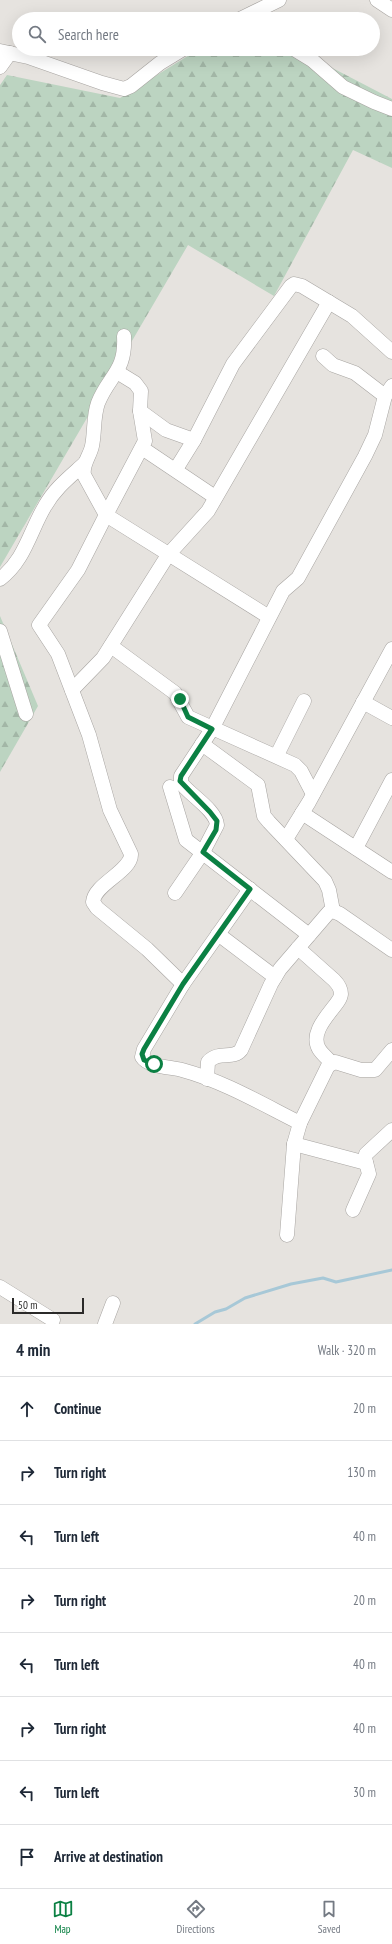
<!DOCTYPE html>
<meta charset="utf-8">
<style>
:root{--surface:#fff;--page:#f6f6f7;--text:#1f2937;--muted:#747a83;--line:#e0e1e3;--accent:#0b8043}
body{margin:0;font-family:"PT Sans Narrow",sans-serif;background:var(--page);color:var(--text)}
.scale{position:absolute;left:12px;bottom:10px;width:72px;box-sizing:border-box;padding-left:4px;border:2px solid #2b2a29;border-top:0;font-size:11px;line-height:14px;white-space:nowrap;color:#2b2a29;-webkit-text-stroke:3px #fff;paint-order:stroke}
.stop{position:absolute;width:12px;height:12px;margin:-9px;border:3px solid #0b8043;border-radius:50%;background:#fff}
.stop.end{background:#0b8043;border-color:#fff;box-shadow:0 1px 4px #0008}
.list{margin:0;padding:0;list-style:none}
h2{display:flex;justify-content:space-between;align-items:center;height:52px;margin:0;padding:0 16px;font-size:17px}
h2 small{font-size:13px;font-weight:400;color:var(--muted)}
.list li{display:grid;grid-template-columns:26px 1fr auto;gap:12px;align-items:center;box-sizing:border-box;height:64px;padding:0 16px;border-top:1px solid var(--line)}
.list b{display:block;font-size:15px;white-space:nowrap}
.list em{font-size:13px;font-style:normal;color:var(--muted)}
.icon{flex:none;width:22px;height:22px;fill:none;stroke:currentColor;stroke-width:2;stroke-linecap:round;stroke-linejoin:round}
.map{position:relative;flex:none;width:392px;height:1324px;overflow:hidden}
.search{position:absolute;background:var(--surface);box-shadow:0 4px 16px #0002;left:12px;right:12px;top:12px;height:44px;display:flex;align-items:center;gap:10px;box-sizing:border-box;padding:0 14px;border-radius:22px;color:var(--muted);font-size:15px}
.sheet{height:564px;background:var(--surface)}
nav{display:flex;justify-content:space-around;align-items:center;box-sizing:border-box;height:56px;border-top:1px solid var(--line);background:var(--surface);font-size:11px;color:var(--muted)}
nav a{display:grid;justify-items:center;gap:2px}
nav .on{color:var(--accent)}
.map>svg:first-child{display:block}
.forest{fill:url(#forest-firs)}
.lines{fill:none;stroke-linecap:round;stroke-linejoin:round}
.stream{stroke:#a7c8d7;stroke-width:3}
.minor-casing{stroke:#a8a5a2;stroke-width:15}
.minor{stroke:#fff;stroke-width:14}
.route{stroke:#0b8043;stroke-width:5}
</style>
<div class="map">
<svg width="392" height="1324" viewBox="0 0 392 1324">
<defs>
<pattern id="forest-firs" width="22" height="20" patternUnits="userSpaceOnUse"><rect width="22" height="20" fill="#bcd4c1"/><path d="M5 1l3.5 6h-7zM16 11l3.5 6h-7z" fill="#a2b6a6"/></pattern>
</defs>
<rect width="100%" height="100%" fill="#e6e3df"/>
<g class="forest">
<path d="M199,49H296L392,99V168L353,150L274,296L188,245L0,567V85L7,75L120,98Z"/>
<path d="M0,616L38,706L0,772Z"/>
</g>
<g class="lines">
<path class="stream" d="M195,1324L215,1312L226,1309L245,1298L291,1284L323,1278L336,1282L392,1270"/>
<defs>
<g id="minor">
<path d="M377,0L392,10"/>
<path d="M240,19L279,0"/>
<path d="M294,49L312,60L343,87L374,102L392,109"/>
<path d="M0,51L28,57L102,83L124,89L131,86L160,63L183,49"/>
<path d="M0,67L10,53"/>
<path d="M124,336C126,372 109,375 98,403C93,417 95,432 92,446C90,456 82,464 84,475L106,515L78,570L39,625L58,654L89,735L110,810L131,854C132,871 94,884 93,902L97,908L147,949L183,984"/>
<path d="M323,356L333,365L355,373L385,396"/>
<path d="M117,372L135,383L141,391L140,411L145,441L106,515L269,617"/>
<path d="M140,411L166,430L194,440"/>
<path d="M142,448L215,497"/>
<path d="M176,469L194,440L233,364L291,286L294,284L302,286L352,316L392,352"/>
<path d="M0,579C25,560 30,531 45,506C55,488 71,476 85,463"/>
<path d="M0,631L26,714"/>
<path d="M111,646L175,693L188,717L295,765L301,771L313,794"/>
<path d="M72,690L103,658L168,555L208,511L329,302"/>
<path d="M363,702L392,718"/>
<path d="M202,744L258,785L264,816L269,822L325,881L329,890L333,911"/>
<path d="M277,755L304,701"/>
<path d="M170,787L186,840L309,935"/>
<path d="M302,813L392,872"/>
<path d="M286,839L309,802L392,649"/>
<path d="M356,848L392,780"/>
<path d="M250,889L183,984L144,1049L142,1057C148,1067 171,1067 182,1070C223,1081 262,1104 300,1123"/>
<path d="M175,893L203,852L217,825C216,810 190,795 181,783V776L212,729L283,591L298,578L365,456L375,435L385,396L392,386"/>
<path d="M218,934L275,977"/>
<path d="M298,948L334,980C338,984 341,988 341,994C341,1005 307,1028 319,1049C322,1054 328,1059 332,1063"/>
<path d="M207,1079L208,1062C219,1050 233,1060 241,1050L271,984L280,969L329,912L333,911L340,914L392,950"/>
<path d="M294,1144L366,1163"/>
<path d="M353,1210L369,1174L365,1158L366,1154L392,1130"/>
<path d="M287,1235L294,1144L300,1123L328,1066L335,1062L361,1070H375L392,1050"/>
<path d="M0,1287L53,1320"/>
<path d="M105,1324L113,1303"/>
</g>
</defs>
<use href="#minor" class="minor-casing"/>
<use href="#minor" class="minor"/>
</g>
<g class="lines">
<path class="route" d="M154,1064L144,1060L142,1054L144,1049L183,984L250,889L203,852L216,830L217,821L210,812L180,781L181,776L212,729L188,717L180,699"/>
</g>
</svg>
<div class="scale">50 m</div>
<div class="stop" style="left:154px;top:1064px"></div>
<div class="stop end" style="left:180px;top:699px"></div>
<div class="search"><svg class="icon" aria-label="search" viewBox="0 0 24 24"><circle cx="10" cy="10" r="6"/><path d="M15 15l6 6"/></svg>Search here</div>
</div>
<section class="sheet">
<h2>4 min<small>Walk · 320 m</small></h2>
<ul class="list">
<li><svg class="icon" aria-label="ahead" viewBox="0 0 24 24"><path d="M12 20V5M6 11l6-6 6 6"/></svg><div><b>Continue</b></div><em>20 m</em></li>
<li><svg class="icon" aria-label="right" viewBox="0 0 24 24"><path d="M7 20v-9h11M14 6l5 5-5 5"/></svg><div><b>Turn right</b></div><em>130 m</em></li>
<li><svg class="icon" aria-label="left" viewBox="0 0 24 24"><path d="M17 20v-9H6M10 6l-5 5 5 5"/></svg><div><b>Turn left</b></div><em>40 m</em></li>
<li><svg class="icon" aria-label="right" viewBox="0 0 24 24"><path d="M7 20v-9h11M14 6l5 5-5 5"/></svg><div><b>Turn right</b></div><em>20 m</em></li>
<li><svg class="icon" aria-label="left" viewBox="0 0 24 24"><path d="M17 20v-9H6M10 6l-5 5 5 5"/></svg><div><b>Turn left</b></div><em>40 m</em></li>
<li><svg class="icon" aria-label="right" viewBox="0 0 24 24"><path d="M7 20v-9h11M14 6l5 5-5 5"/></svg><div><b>Turn right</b></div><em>40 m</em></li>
<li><svg class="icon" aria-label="left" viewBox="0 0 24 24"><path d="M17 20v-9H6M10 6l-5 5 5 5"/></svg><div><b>Turn left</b></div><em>30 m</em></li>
<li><svg class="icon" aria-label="arrive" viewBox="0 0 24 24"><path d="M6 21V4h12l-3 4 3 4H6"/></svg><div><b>Arrive at destination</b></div></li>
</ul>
</section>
<nav>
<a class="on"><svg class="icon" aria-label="map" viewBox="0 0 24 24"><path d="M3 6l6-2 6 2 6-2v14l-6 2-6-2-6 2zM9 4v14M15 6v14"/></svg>Map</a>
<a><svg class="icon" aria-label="directions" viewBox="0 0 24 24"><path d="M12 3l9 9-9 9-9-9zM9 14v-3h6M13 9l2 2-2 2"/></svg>Directions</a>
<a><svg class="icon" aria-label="saved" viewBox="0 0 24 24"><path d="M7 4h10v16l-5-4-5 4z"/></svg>Saved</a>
</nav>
